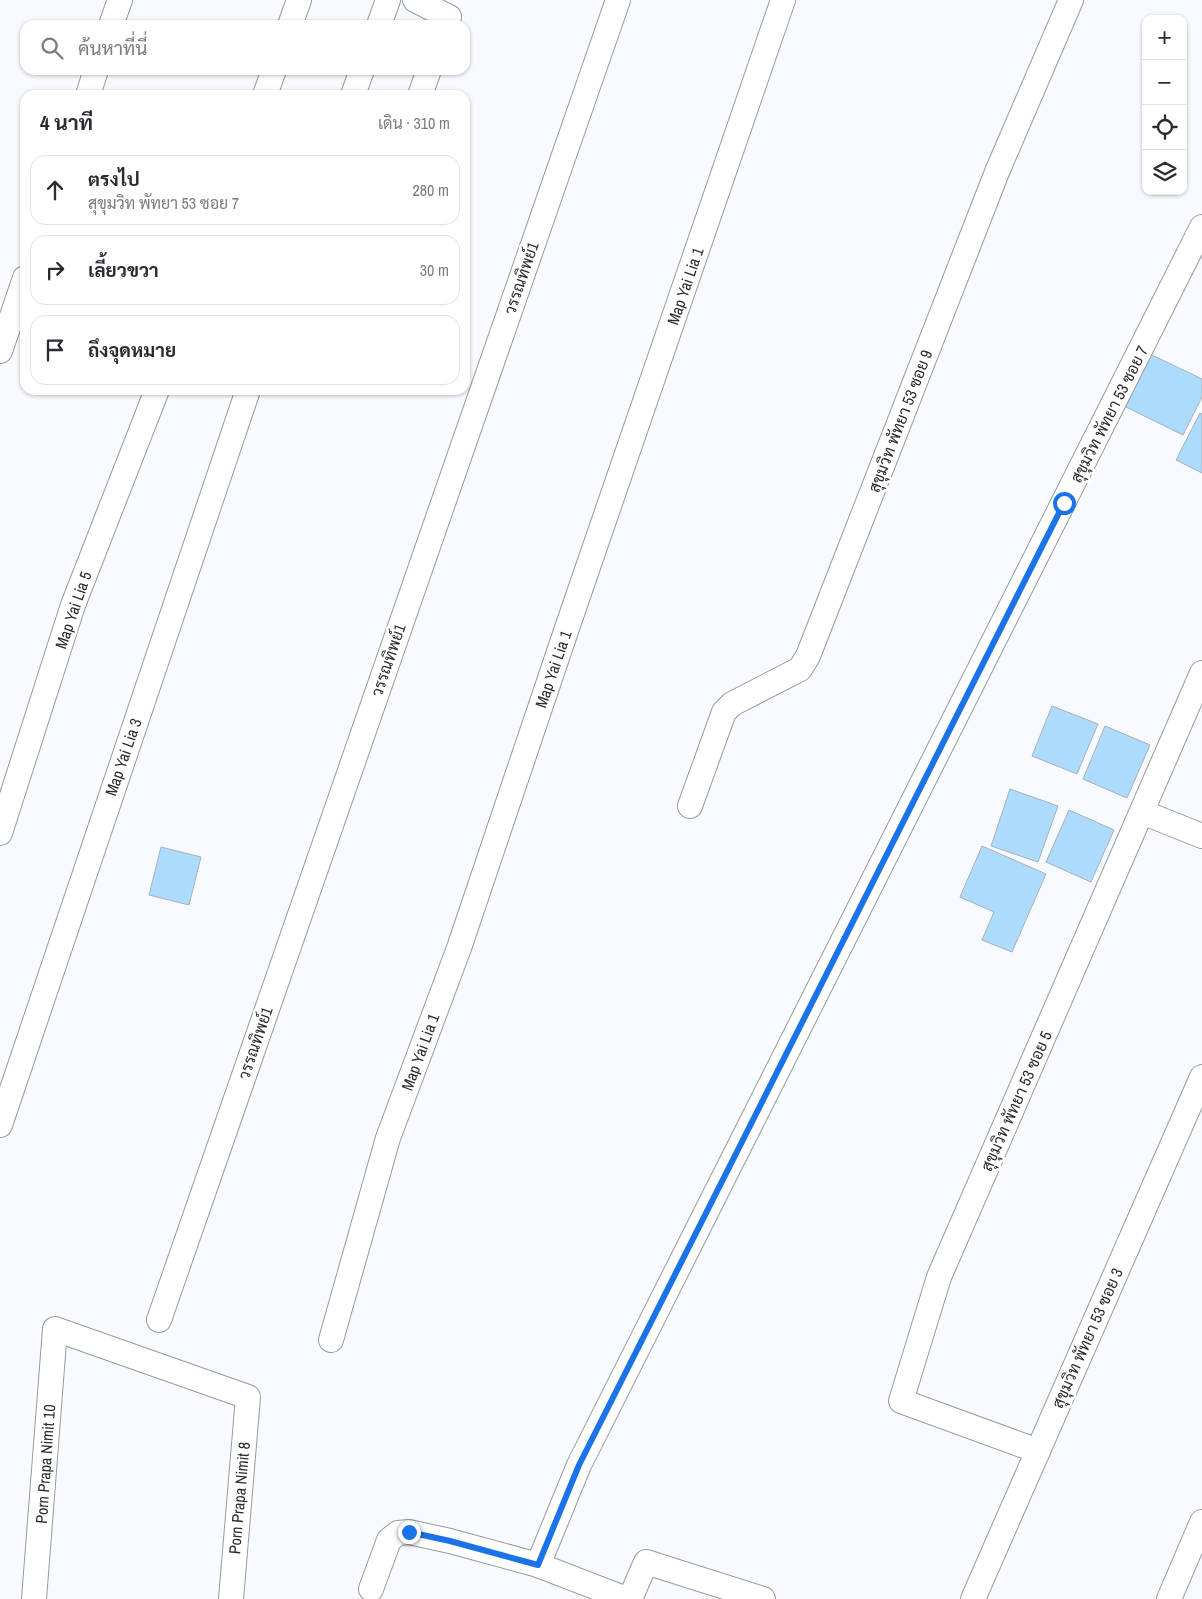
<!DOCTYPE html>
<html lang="th">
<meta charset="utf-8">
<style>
:root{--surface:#fff;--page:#f7f7f7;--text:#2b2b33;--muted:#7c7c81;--line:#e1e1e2}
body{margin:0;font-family:"Archivo Narrow",Sarabun,sans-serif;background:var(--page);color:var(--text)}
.controls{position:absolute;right:15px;top:15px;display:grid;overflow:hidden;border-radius:10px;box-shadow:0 1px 4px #0004}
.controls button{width:45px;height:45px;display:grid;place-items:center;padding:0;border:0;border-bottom:1px solid var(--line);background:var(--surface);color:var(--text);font:25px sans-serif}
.stop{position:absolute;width:15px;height:15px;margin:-11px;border:4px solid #1a73e8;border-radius:50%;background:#fff}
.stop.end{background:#1a73e8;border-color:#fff;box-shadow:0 1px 5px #0008}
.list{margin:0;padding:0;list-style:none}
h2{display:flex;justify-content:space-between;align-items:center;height:65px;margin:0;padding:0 20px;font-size:21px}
h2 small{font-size:16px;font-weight:400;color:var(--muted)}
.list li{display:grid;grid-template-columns:32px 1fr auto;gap:15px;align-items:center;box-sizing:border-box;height:70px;margin:0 10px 10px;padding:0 10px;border:1px solid var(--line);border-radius:15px}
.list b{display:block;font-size:19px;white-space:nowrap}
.list p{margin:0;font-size:16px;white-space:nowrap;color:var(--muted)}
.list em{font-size:16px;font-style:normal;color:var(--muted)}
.icon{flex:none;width:28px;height:28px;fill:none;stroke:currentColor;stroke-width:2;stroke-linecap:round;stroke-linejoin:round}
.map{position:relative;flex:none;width:1202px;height:1599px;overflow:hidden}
.search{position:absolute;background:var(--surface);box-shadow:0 1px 4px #0004;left:20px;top:20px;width:450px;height:55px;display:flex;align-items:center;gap:12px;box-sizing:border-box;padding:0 18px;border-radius:15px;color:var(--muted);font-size:19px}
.panel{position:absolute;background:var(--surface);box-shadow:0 1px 4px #0004;left:20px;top:90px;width:450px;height:305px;border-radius:15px}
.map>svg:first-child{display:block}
.building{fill:#addbfd;stroke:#aab0b4}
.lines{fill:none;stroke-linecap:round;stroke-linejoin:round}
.minor-casing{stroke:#969b9f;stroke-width:26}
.minor{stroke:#fff;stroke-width:24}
.route{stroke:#1a73e8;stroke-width:6}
.labels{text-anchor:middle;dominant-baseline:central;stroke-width:5;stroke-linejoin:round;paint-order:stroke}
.street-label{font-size:16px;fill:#2a2c2d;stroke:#fff}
</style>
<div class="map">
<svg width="1202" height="1599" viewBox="0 0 1202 1599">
<rect width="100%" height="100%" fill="#f7fbff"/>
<g class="building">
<path d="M1150,354L1202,379V397L1183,435L1124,406Z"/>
<path d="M1200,413L1202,414V473L1176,460Z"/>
<path d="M1052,706L1098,724L1077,774L1032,756Z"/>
<path d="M1105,726L1150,745L1127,798L1083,779Z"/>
<path d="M1010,789L1058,806L1038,862L991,846Z"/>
<path d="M1069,810L1114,830L1091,882L1046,862Z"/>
<path d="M982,846L1046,874L1012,952L982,940L994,912L960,897Z"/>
<path d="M161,847L201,857L189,905L149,895Z"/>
</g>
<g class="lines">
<defs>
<g id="minor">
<path d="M415,0L449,17L446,25"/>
<path d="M111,25L120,0"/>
<path d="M290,25L299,0"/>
<path d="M379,25L388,0"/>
<path d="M88,95L96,70"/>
<path d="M265,95L274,70"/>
<path d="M353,95L362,70"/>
<path d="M420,95L429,70"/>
<path d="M0,351L25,278"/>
<path d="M690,806L724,712L732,704L800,669L808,656L997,172L1071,0"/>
<path d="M1142,812L1202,836"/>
<path d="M0,833L73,605L157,390"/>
<path d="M0,1125L248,390"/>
<path d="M159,1320L618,0"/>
<path d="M331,1340L388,1138L459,948L566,631L783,0"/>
<path d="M1038,1451L901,1401L939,1277L1202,673"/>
<path d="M371,1589L389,1540L398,1533L409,1532L450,1541L538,1565"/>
<path d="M34,1599L55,1329L248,1397L231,1599"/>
<path d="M626,1599L538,1565L579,1465L1202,227"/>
<path d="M630,1599L646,1562L763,1599"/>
<path d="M973,1599L1202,1077"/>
<path d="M1169,1599L1202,1522"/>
</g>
</defs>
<use href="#minor" class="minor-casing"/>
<use href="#minor" class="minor"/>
</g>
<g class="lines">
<path class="route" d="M409,1532L450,1541L538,1565L579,1465L1064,503"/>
</g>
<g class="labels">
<g class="street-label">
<text transform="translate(521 278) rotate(-71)">วรรณทิพย์1</text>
<text transform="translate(685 286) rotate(-71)">Map Yai Lia 1</text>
<text transform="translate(1109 414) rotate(-63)">สุขุมวิท พัทยา 53 ซอย 7</text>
<text transform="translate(900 421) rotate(-69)">สุขุมวิท พัทยา 53 ซอย 9</text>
<text transform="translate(73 610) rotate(-71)">Map Yai Lia 5</text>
<text transform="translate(388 660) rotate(-71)">วรรณทิพย์1</text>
<text transform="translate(553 669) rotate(-71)">Map Yai Lia 1</text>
<text transform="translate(123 757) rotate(-71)">Map Yai Lia 3</text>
<text transform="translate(255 1043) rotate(-71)">วรรณทิพย์1</text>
<text transform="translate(420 1052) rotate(-70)">Map Yai Lia 1</text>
<text transform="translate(1016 1101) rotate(-66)">สุขุมวิท พัทยา 53 ซอย 5</text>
<text transform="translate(1087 1338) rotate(-66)">สุขุมวิท พัทยา 53 ซอย 3</text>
<text transform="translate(45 1464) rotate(-86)">Porn Prapa Nimit 10</text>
<text transform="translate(239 1498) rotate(-85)">Porn Prapa Nimit 8</text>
</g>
</g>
</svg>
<div class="controls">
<button>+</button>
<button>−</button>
<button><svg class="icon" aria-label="locate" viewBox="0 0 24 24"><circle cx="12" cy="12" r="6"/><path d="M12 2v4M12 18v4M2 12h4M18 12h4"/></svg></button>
<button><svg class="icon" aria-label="layers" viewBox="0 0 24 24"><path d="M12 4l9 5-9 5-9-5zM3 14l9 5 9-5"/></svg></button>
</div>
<div class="stop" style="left:1064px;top:503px"></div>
<div class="stop end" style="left:409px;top:1532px"></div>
<div class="search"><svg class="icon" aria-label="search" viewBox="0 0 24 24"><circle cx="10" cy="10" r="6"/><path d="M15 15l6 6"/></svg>ค้นหาที่นี่</div>
<section class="panel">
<h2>4 นาที<small>เดิน · 310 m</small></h2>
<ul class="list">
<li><svg class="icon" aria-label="ahead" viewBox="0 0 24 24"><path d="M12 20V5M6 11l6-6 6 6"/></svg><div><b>ตรงไป</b><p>สุขุมวิท พัทยา 53 ซอย 7</p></div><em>280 m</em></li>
<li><svg class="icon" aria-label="right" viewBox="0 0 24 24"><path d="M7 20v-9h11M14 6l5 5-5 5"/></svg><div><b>เลี้ยวขวา</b></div><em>30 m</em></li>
<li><svg class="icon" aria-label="arrive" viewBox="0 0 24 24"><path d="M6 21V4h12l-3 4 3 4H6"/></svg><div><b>ถึงจุดหมาย</b></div></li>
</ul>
</section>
</div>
